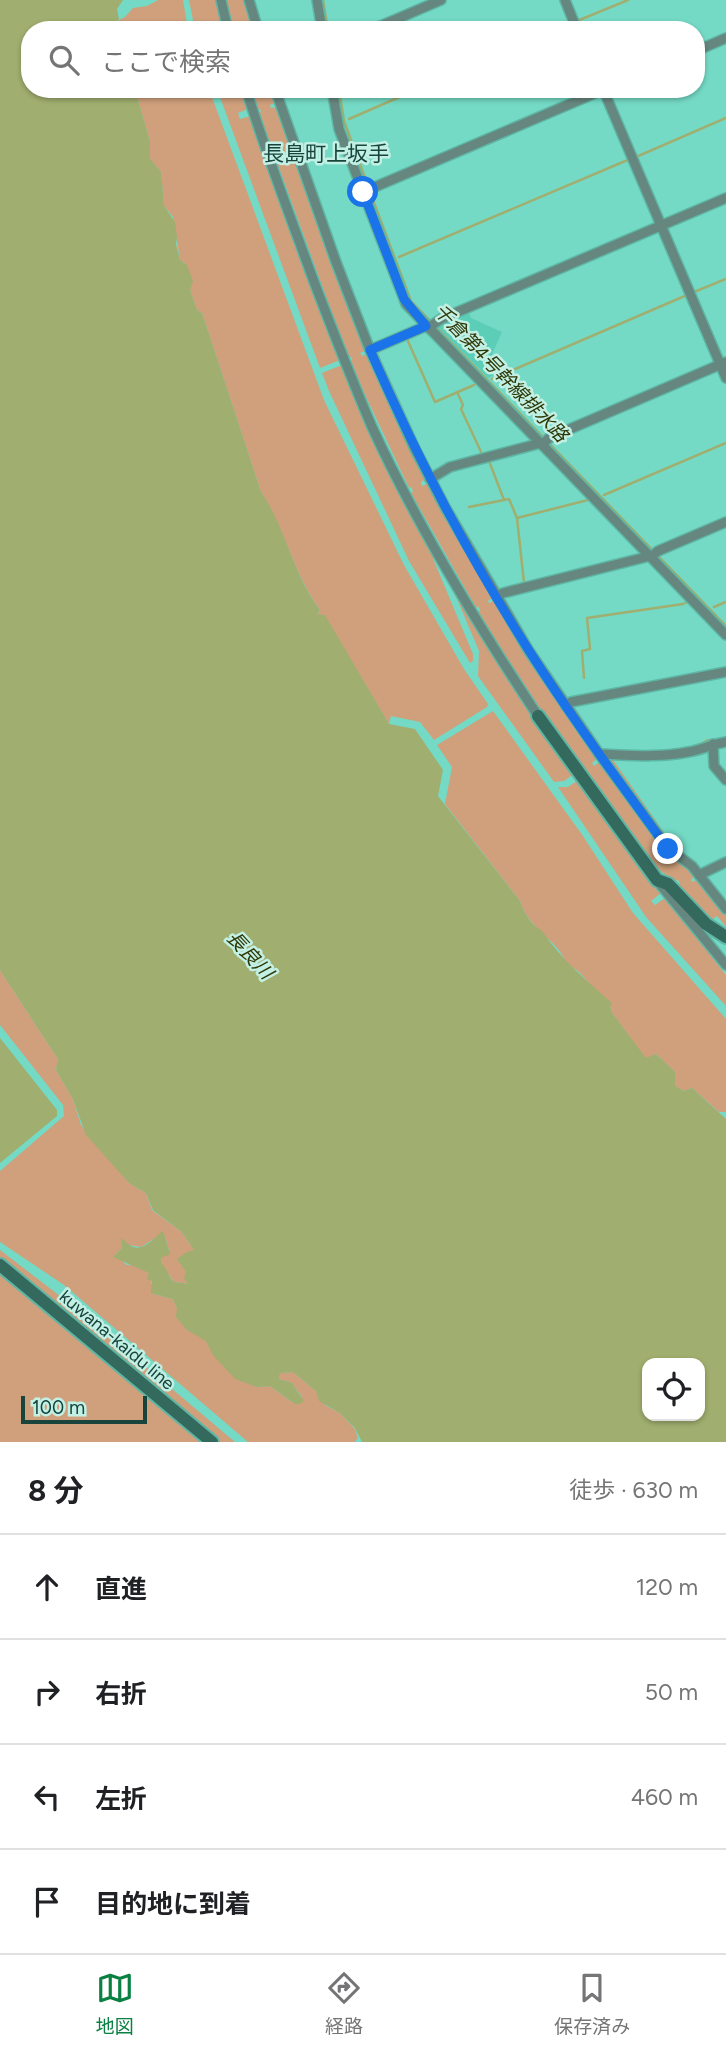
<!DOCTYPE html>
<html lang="ja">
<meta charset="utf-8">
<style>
:root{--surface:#fff;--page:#f6f6f6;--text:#202124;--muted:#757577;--line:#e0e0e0;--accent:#0b8043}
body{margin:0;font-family:Figtree,"Noto Sans JP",sans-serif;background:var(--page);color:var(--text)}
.controls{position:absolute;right:21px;bottom:21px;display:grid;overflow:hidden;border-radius:14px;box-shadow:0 2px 5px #0004}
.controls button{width:63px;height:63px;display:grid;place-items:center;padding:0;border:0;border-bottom:2px solid var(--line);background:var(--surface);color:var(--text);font:35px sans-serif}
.scale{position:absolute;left:21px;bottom:18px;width:126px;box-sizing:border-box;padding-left:7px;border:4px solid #18443c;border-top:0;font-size:19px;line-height:24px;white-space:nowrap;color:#18443c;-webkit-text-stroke:5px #c2f0e5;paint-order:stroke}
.stop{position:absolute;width:21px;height:21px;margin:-16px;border:5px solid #1a73e8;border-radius:50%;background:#fff}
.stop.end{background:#1a73e8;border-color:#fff;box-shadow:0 2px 7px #0008}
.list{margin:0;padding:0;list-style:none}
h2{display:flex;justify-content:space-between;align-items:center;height:91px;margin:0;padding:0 28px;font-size:30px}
h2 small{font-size:23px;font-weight:400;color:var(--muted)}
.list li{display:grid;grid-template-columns:46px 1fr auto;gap:21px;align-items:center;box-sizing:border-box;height:105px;padding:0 28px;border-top:2px solid var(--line)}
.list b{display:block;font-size:26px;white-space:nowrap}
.list em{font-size:23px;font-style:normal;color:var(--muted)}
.icon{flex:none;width:38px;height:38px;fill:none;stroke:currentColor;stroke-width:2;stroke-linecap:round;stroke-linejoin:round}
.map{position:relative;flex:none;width:726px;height:1442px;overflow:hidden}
.search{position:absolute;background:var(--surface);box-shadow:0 2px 5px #0004;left:21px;right:21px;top:21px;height:77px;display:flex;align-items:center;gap:18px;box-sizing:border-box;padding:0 24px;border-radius:28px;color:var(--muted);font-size:26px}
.sheet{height:511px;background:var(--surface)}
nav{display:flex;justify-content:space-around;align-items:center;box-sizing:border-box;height:98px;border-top:2px solid var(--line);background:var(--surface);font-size:19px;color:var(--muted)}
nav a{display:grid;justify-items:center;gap:4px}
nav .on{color:var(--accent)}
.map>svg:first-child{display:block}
.built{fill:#5cceb8}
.green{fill:#d0a07c}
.water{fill:#a0ae6f;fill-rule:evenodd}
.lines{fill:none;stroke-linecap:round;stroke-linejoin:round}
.stream{stroke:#a0ae6f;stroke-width:2.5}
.minor-casing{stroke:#5eb6a4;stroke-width:12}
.secondary-casing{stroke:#5eb6a4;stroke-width:16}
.minor{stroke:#66877f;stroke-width:9}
.secondary{stroke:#34695e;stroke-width:12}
.route{stroke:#1a73e8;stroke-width:9}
.labels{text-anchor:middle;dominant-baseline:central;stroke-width:5;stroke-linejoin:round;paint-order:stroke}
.street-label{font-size:18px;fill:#18443c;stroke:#c2f0e5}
.water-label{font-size:19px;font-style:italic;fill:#2f3705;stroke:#c2f0e5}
.quarter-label{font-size:21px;fill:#18443c;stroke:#c2f0e5}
</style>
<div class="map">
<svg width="726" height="1442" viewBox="0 0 726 1442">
<rect width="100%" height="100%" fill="#74dac5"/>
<path class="built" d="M468,311L471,318L502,332L490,359L496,374L488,378L436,325Z"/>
<g class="green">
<path d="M158,0H183L188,30H123L115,22L125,17L133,8L147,6Z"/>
<path d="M189,0H217L225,30H195Z"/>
<path d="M225,0H247L254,30H233Z"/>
<path d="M135,89H209L324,400L404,565L464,669L488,704L487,707L434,740L420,722L391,716L389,724L324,615H317L320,610C294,575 285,529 261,492L202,313L197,310L190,290L186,264L180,260L173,217L164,206L161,172L150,159V142Z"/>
<path d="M217,89H242L248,109L238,113L240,119L251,116L340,360L320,368Z"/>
<path d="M251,89H273L277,102L270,105L271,108L278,107L367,350L360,353L362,356L369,353L426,479L421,482L422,486L428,483L493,597L488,601L489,603L495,600L598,758L592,763L594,766L601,761L668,852L696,874L691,880L693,882L699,877L726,911V927L717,916L710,921L678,886L680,884L678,880L675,881L649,863L584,775L587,772L584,768L581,770L541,713L478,612L480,610L478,606L476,608L411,493L413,491L411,487L409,488L349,361L352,360L351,357H348L259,113L261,112L260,109H257Z"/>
<path d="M342,365L432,552L434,561L473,654V661L470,663L409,561L329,391L322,373Z"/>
<path d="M446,573L574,774L564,781L554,782L478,676L479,651Z"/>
<path d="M493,711L583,836L633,913L726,1019V1112H719L692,1088L684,1091L675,1086V1072L656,1054L646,1059L612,1013L610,1006C600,995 590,984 580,973C576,969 570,967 567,962C563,958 561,952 557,948C543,932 527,923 520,901L445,804L452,767L437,745Z"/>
<path d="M611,757L673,845L694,860L700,869L672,848L608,760Z"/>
<path d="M578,780L661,893L651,901L655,905L665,898L726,975V1006L646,917L558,787H568Z"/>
<path d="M0,970L58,1059L56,1070L73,1099L81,1125L129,1183L146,1193L152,1210L182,1232L194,1250L178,1259L186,1272L185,1280L189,1284L174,1282L161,1264V1258L169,1250L165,1237H157L141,1247L122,1244V1248L115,1255L127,1265H135L149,1273L154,1294L173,1299L187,1330L202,1336L206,1341L214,1355L257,1387L270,1386L292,1402L302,1397L292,1383L279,1379L280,1373L293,1372L316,1391L325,1405L340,1413L355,1429L358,1438L355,1442H248L64,1285L0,1242V1171L64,1116L63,1105L0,1025Z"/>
<path d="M0,1250L82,1313L235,1442H217L0,1258Z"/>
<path d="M0,1270L203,1442H0Z"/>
</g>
<g class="water">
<path d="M0,0H123L117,9L119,19L115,22L123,30H30V89H135L150,142V159L161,172L164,206L175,222L177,237L176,244L180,260L187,265L193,281L190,290L197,310L202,313L261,492C286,528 293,575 320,610L317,614L325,615L389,724L415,729L443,770L438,796L520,901C523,910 527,918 534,925C537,928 540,928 543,932C561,959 587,981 612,1003L610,1006L612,1013L646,1058L656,1054L675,1072V1086L684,1091L692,1088L726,1119V1442H362L355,1428L340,1413L319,1401L316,1391L293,1372L280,1373L279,1379L292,1383L304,1401L300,1404H295L270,1386L257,1387L235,1379L213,1355L206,1341L187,1330L176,1317L177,1308L173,1299L151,1293L152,1281L147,1279L149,1273L113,1257L122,1248L121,1238C125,1240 127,1244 131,1246C144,1253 155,1236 163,1231L170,1254L161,1258V1263C168,1269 167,1276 174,1282L188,1284L184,1278L186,1272L177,1259L187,1252L194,1250L182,1232L153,1210L146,1193L129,1183L86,1135L73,1099L56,1070L58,1059L0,970ZM647,1363H700V1416H647Z"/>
<path d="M0,1038L57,1110V1116L0,1163Z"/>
</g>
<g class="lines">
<g class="stream">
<path d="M323,0L328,30"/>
<path d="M577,21L628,0"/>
<path d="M558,30L572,24"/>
<path d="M339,89L344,121L368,186"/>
<path d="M349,119L418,89"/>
<path d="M636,157L726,118"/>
<path d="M370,192L411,301L726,626"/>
<path d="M399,257L630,159"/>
<path d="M694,292L726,279"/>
<path d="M407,339L435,402L474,385"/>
<path d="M492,379L687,295"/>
<path d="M457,392L463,405L461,409L482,454"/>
<path d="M489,461L504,500"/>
<path d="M604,495L726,443"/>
<path d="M469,507L509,499L517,518L588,500"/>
<path d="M517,518L524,583"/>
<path d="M714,607L726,602"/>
<path d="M584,678L582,651L590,649L587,618L683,604L687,602"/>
<path d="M697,746L708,740"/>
</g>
<defs>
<g id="minor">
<path d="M221,0L228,30"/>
<path d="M249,0L258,30"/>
<path d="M317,0L322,30"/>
<path d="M565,0L577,30"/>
<path d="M371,30L441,0"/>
<path d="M696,51L726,38"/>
<path d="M246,89C266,153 290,216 313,279C332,329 351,378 372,427C418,527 477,624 538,716"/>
<path d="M275,89L336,262L370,350L415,449L445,507L529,651L602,758L668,848L692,866L726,909"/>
<path d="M332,89L339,129L406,304L726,635"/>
<path d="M603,89L726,378"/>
<path d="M363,192L605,89"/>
<path d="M428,328L441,319L726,198"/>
<path d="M370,350L426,326"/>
<path d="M542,445L549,438L726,362"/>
<path d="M430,479L450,467L541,443"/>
<path d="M651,557L658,551L726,522"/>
<path d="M497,597L503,593L650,556"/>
<path d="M566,706L571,702L726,672"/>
<path d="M713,744L714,766L726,780"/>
<path d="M599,754C629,755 659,758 688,752C701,750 713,744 726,742"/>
<path d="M699,875L726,862"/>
<path d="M658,882L726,965"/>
</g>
<g id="secondary">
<path d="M538,716L657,880L668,884L706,924L726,937"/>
<path d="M0,1265L212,1442"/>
</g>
</defs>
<use href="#minor" class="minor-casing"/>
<use href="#secondary" class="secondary-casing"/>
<use href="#minor" class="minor"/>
<use href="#secondary" class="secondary"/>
</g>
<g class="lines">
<path class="route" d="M363,192L404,299L426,326L370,350C416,455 468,556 530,652C573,720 621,784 668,849"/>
</g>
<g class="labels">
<g class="street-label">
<text transform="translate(117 1340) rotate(40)">kuwana-kaidu line</text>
</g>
<g class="water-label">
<text transform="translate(501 373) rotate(46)">千倉第4号幹線排水路</text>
<text transform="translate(250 955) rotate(47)">長良川</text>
</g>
<g class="quarter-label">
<text x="326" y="153">長島町上坂手</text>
</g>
</g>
</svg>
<div class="controls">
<button><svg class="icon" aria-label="locate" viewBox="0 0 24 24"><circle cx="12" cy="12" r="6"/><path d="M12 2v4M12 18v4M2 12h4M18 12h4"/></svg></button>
</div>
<div class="scale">100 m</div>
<div class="stop" style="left:363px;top:192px"></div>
<div class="stop end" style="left:668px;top:849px"></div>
<div class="search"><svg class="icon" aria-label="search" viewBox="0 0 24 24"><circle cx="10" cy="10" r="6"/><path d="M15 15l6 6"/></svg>ここで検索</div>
</div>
<section class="sheet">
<h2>8 分<small>徒歩 · 630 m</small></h2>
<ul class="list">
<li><svg class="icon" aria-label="ahead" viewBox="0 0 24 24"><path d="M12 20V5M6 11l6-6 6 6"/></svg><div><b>直進</b></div><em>120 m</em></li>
<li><svg class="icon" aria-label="right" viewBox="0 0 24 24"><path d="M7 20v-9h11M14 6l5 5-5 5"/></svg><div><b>右折</b></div><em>50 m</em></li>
<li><svg class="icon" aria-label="left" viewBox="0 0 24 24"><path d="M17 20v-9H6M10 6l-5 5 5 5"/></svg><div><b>左折</b></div><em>460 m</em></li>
<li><svg class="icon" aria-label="arrive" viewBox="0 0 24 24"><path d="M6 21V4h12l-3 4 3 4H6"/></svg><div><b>目的地に到着</b></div></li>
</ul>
</section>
<nav>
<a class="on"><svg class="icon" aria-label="map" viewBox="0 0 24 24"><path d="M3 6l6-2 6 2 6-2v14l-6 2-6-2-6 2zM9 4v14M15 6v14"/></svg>地図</a>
<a><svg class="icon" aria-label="directions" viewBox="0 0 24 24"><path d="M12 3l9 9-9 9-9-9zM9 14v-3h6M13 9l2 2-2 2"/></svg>経路</a>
<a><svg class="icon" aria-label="saved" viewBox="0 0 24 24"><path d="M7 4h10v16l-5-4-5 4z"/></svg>保存済み</a>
</nav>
